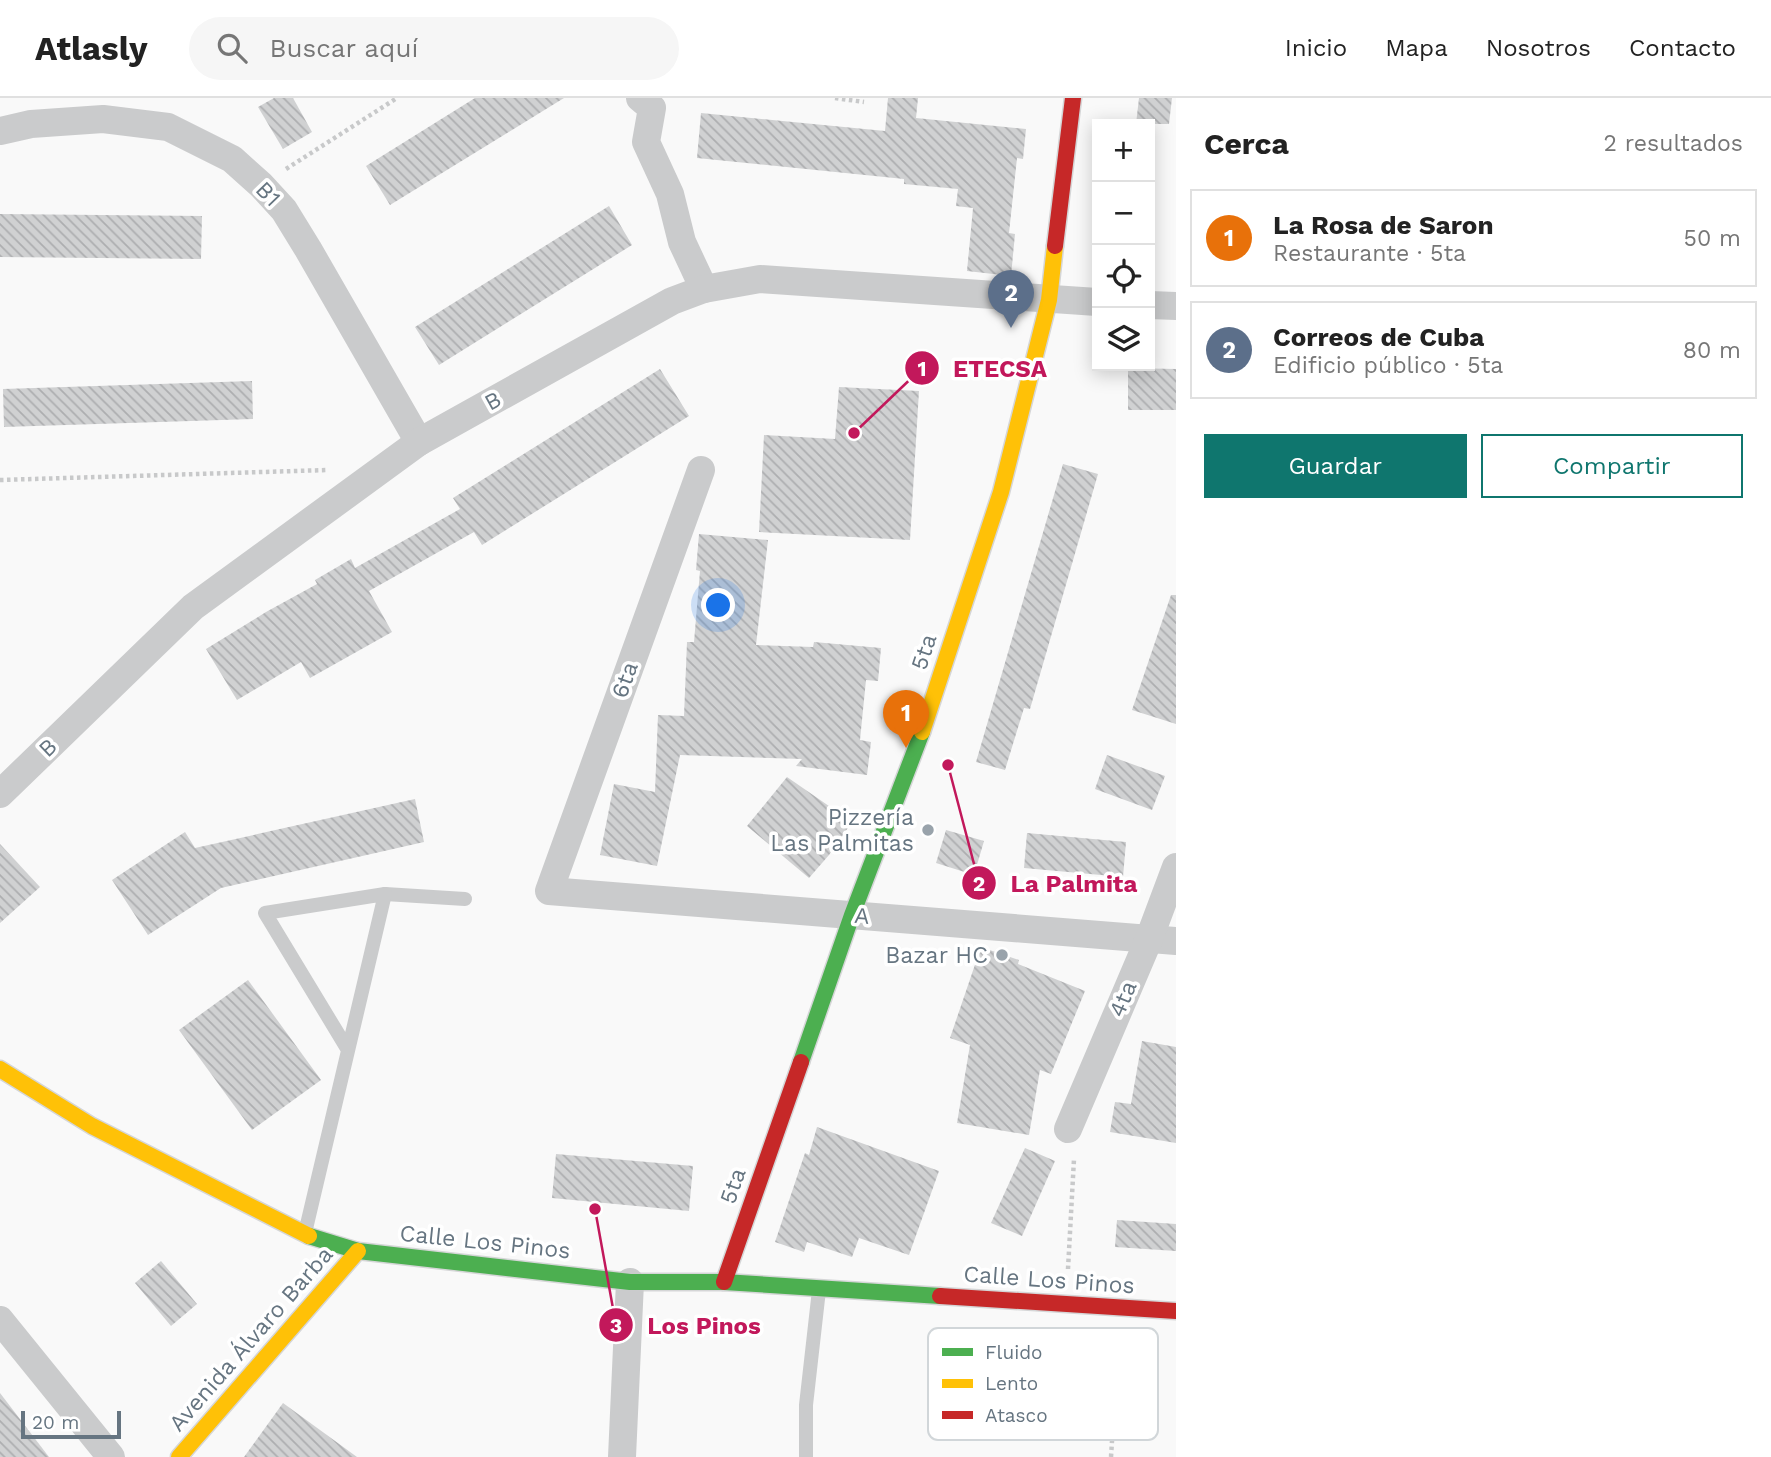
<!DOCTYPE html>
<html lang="es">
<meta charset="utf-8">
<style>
:root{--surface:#fff;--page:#f6f6f6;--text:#222;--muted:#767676;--line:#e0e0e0;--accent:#0f766e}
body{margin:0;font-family:"Work Sans",sans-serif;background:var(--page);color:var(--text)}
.controls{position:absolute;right:21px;top:21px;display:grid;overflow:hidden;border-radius:0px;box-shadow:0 4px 18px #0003}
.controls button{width:63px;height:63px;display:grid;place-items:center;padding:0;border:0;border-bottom:2px solid var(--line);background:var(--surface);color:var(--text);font:35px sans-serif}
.scale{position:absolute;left:21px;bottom:18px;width:100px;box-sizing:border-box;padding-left:7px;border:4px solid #667581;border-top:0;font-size:19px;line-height:24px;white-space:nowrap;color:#667581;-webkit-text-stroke:5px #fff;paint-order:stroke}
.you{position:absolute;left:719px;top:508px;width:24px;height:24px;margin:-18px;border:5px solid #fff;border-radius:50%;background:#1a73e8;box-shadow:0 0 0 10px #1a73e833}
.badge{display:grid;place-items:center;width:46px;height:46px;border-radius:50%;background:var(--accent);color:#fff;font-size:23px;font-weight:700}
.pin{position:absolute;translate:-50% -58px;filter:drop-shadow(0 2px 4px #0008)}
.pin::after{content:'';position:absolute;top:37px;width:24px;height:21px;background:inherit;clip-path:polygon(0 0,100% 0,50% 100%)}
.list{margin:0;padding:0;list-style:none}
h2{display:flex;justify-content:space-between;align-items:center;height:91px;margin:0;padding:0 28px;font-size:30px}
h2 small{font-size:23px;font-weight:400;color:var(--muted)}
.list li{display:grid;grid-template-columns:46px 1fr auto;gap:21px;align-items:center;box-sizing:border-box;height:98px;margin:0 14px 14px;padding:0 14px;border:2px solid var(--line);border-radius:0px}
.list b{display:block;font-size:26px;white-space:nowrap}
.list p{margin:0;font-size:23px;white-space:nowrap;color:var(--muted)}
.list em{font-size:23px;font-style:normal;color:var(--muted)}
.actions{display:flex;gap:14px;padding:21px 28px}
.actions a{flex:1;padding:16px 0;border:2px solid var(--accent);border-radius:0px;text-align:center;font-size:24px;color:var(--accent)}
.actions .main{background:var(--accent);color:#fff}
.icon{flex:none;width:38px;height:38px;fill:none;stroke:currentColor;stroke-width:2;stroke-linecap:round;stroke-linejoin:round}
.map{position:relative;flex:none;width:1176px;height:1359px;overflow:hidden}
header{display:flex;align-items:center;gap:42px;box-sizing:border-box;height:98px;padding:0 35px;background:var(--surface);border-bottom:2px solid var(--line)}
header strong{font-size:33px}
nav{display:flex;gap:38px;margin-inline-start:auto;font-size:24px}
.search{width:490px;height:63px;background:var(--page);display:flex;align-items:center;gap:18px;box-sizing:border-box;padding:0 24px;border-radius:38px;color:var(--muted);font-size:26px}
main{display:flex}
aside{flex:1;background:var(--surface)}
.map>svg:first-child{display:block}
.building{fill:url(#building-back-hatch)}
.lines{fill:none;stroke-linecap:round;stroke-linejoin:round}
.fast-casing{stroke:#d5d6d7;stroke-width:19}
.slow-casing{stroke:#d5d6d7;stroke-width:19}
.jam-casing{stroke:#d5d6d7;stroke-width:19}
.path{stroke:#c8c9ca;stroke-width:4.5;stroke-dasharray:3.5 3.5;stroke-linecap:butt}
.lane{stroke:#cacbcc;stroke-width:14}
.street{stroke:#cacbcc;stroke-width:28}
.fast{stroke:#4caf50;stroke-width:16}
.slow{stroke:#ffc107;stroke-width:16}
.jam{stroke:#c62828;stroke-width:16}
.poi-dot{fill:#99a3ab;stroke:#fff;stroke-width:2.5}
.labels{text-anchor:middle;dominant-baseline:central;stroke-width:7;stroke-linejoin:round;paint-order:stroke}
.street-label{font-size:23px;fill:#667581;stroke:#fff}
.poi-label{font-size:23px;fill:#667581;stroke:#fff;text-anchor:end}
.key{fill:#fff;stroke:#d1d6d9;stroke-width:2}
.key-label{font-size:19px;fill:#667581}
.leader{fill:none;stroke:#c2185b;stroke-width:2.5}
.callout-dot{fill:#c2185b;stroke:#fff;stroke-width:2.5}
.mark-label{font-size:21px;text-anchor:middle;font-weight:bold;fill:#fff}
.callout-label{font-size:24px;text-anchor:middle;font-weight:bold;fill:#c2185b;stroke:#fff;stroke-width:7;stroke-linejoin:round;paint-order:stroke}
</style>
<header>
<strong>Atlasly</strong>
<div class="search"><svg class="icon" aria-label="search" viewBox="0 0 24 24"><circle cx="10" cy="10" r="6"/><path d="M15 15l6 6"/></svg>Buscar aquí</div>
<nav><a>Inicio</a><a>Mapa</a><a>Nosotros</a><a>Contacto</a></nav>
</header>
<main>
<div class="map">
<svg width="1176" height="1359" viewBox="0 0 1176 1359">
<defs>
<pattern id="building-back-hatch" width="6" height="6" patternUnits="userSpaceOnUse" patternTransform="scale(1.75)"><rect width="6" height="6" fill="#d0d1d2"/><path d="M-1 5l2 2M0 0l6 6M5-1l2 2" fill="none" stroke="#adaeb0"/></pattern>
</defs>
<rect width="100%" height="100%" fill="#f9f9f9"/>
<g class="building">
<path d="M274,0H293L312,34L283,51L258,9Z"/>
<path d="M475,0H564L390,107L366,68Z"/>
<path d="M888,0H918L916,20L1026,31L1023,61L1017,60L1009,135L1015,136L1011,178L967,173L973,110L956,108L958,91L904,86V81L697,60L701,15L885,33Z"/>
<path d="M1139,0H1172L1169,26H1136Z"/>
<path d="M609,108L632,147L439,267L415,229Z"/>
<path d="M0,116L202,118L201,161L0,159Z"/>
<path d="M1128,270L1176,271V312H1128Z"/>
<path d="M660,271L689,318L482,447L474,434L369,493L392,534L310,580L301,564L237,602L206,551L266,514L317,486L315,482L351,461L355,470L460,411L453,400Z"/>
<path d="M252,283L253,321L4,329L3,291Z"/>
<path d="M839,289L919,293L910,442L759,434L764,337L835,341Z"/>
<path d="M1063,366L1098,376L1030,611L1024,610L1005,672L976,664Z"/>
<path d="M699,436L768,442L756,547L813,549L814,544L881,550L878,583L866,582L860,642L871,644L867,677L796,668L802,661L680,657L657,768L600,757L614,686L655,694L658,617L684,618L687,544H694L700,473L696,472Z"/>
<path d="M1171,497H1176V626L1132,612Z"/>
<path d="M1107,657L1165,678L1152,712L1095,691Z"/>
<path d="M787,679L852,724L829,757L809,780L747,728Z"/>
<path d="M415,701L424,744L221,790L148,837L112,782L185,734L195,750Z"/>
<path d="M946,732L984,743L974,777L936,765Z"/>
<path d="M1027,735L1126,744L1123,779L1024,770Z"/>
<path d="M0,746L40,789L0,825Z"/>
<path d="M981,849L1019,862L1018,866L1085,893L1051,976L1040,972L1029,1037L957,1025L970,947L950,940Z"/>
<path d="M248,882L321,982L252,1032L179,932Z"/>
<path d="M1142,943L1176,949V1045L1110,1034L1115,1004L1131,1006Z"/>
<path d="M817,1029L939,1073L909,1157L859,1140L852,1159L807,1144L804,1154L775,1144L805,1055L809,1057Z"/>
<path d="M1025,1050L1055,1063L1022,1138L991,1125Z"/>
<path d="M556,1056L693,1068L689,1113L552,1100Z"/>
<path d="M1117,1122L1176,1126V1153L1115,1149Z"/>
<path d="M161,1163L197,1206L171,1228L135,1185Z"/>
<path d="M0,1295L49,1359H0Z"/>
<path d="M283,1305L357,1359H244Z"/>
</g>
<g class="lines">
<defs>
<g id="fast">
<path d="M801,964L852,817L922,634"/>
<path d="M309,1138L358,1153L630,1184H724L940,1198"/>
</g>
<g id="slow">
<path d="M922,634L1001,394L1049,202L1055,148"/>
<path d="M0,971L92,1028L309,1138"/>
<path d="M179,1359L358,1153"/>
</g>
<g id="jam">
<path d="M1055,148L1073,0"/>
<path d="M724,1184L801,964"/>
<path d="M940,1198L1176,1213"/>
</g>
</defs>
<use href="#fast" class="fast-casing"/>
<use href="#slow" class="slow-casing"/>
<use href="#jam" class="jam-casing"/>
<g class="path">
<path d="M835,0L864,4"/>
<path d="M286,71L397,0"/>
<path d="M0,382L328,372"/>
<path d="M1068,1171L1074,1061"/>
<path d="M1111,1359L1118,1246"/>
</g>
<g class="lane">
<path d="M385,796L465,801"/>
<path d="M305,1135L385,796L265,815L348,952"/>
<path d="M806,1359V1307L819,1192"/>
</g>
<g class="street">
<path d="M640,0L652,10L646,44L670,96L682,144L704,191"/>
<path d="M0,33L31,26L103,21L168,29L232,61L261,87L284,112L308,151L419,344"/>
<path d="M1150,207L1176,208"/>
<path d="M701,372L549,793L1176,843"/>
<path d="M0,696L193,509L419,344L672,203L704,191L760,181L1097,204"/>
<path d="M1068,1031L1149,841L1176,769"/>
<path d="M0,1222L111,1359"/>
<path d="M622,1359L630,1184"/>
</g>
<use href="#fast" class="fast"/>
<use href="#slow" class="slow"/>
<use href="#jam" class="jam"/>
</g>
<g class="poi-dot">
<circle cx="928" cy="732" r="7"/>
<circle cx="1002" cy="857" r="7"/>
</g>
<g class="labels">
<g class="street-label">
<text transform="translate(268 96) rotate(46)">B1</text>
<text transform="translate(493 303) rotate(-29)">B</text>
<text transform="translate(924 554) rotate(-72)">5ta</text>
<text transform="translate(625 582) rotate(-70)">6ta</text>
<text transform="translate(48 650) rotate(-44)">B</text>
<text transform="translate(862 818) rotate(5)">A</text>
<text transform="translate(1123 901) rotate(-67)">4ta</text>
<text transform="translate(733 1088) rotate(-71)">5ta</text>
<text transform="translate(485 1144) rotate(6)">Calle Los Pinos</text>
<text transform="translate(1049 1182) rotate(4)">Calle Los Pinos</text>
<text transform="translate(251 1241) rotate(-49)">Avenida Álvaro Barba</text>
</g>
<g class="poi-label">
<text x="914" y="719">Pizzería<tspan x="914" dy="26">Las Palmitas</tspan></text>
<text x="988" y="857">Bazar HC</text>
</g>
</g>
<rect x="928" y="1230" width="230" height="112" rx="10" class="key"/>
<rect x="942" y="1250" width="31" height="8" fill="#4caf50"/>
<rect x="942" y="1281" width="31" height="9" fill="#ffc107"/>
<rect x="942" y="1313" width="31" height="8" fill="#c62828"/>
<g class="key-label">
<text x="985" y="1261">Fluido</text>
<text x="985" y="1292">Lento</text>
<text x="985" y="1324">Atasco</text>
</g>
<path class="leader" d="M854 335L922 270M948 667L979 785M595 1111L616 1227"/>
<g class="callout-dot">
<circle cx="854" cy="335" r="7"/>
<circle cx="948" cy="667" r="7"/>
<circle cx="595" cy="1111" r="7"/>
<circle cx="922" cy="270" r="18"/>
<circle cx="979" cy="785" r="18"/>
<circle cx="616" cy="1227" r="18"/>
</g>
<g class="mark-label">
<text x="922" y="278">1</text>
<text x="979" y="793">2</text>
<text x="616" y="1235">3</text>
</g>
<g class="callout-label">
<text x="1000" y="279">ETECSA</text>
<text x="1074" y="794">La Palmita</text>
<text x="704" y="1236">Los Pinos</text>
</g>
</svg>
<div class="controls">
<button>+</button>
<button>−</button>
<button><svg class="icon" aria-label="locate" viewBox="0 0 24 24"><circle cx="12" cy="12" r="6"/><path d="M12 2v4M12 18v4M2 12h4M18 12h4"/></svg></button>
<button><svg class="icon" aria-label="layers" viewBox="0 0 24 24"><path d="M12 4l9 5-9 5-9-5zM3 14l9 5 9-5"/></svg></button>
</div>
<div class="scale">20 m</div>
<div class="you"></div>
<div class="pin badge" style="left:906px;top:650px;background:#e8710a">1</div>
<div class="pin badge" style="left:1011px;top:230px;background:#5c6f8a">2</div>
</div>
<aside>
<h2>Cerca<small>2 resultados</small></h2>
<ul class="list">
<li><span class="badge" style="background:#e8710a">1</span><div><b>La Rosa de Saron</b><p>Restaurante · 5ta</p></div><em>50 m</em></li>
<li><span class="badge" style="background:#5c6f8a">2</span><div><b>Correos de Cuba</b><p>Edificio público · 5ta</p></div><em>80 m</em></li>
</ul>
<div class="actions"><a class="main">Guardar</a><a>Compartir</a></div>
</aside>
</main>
